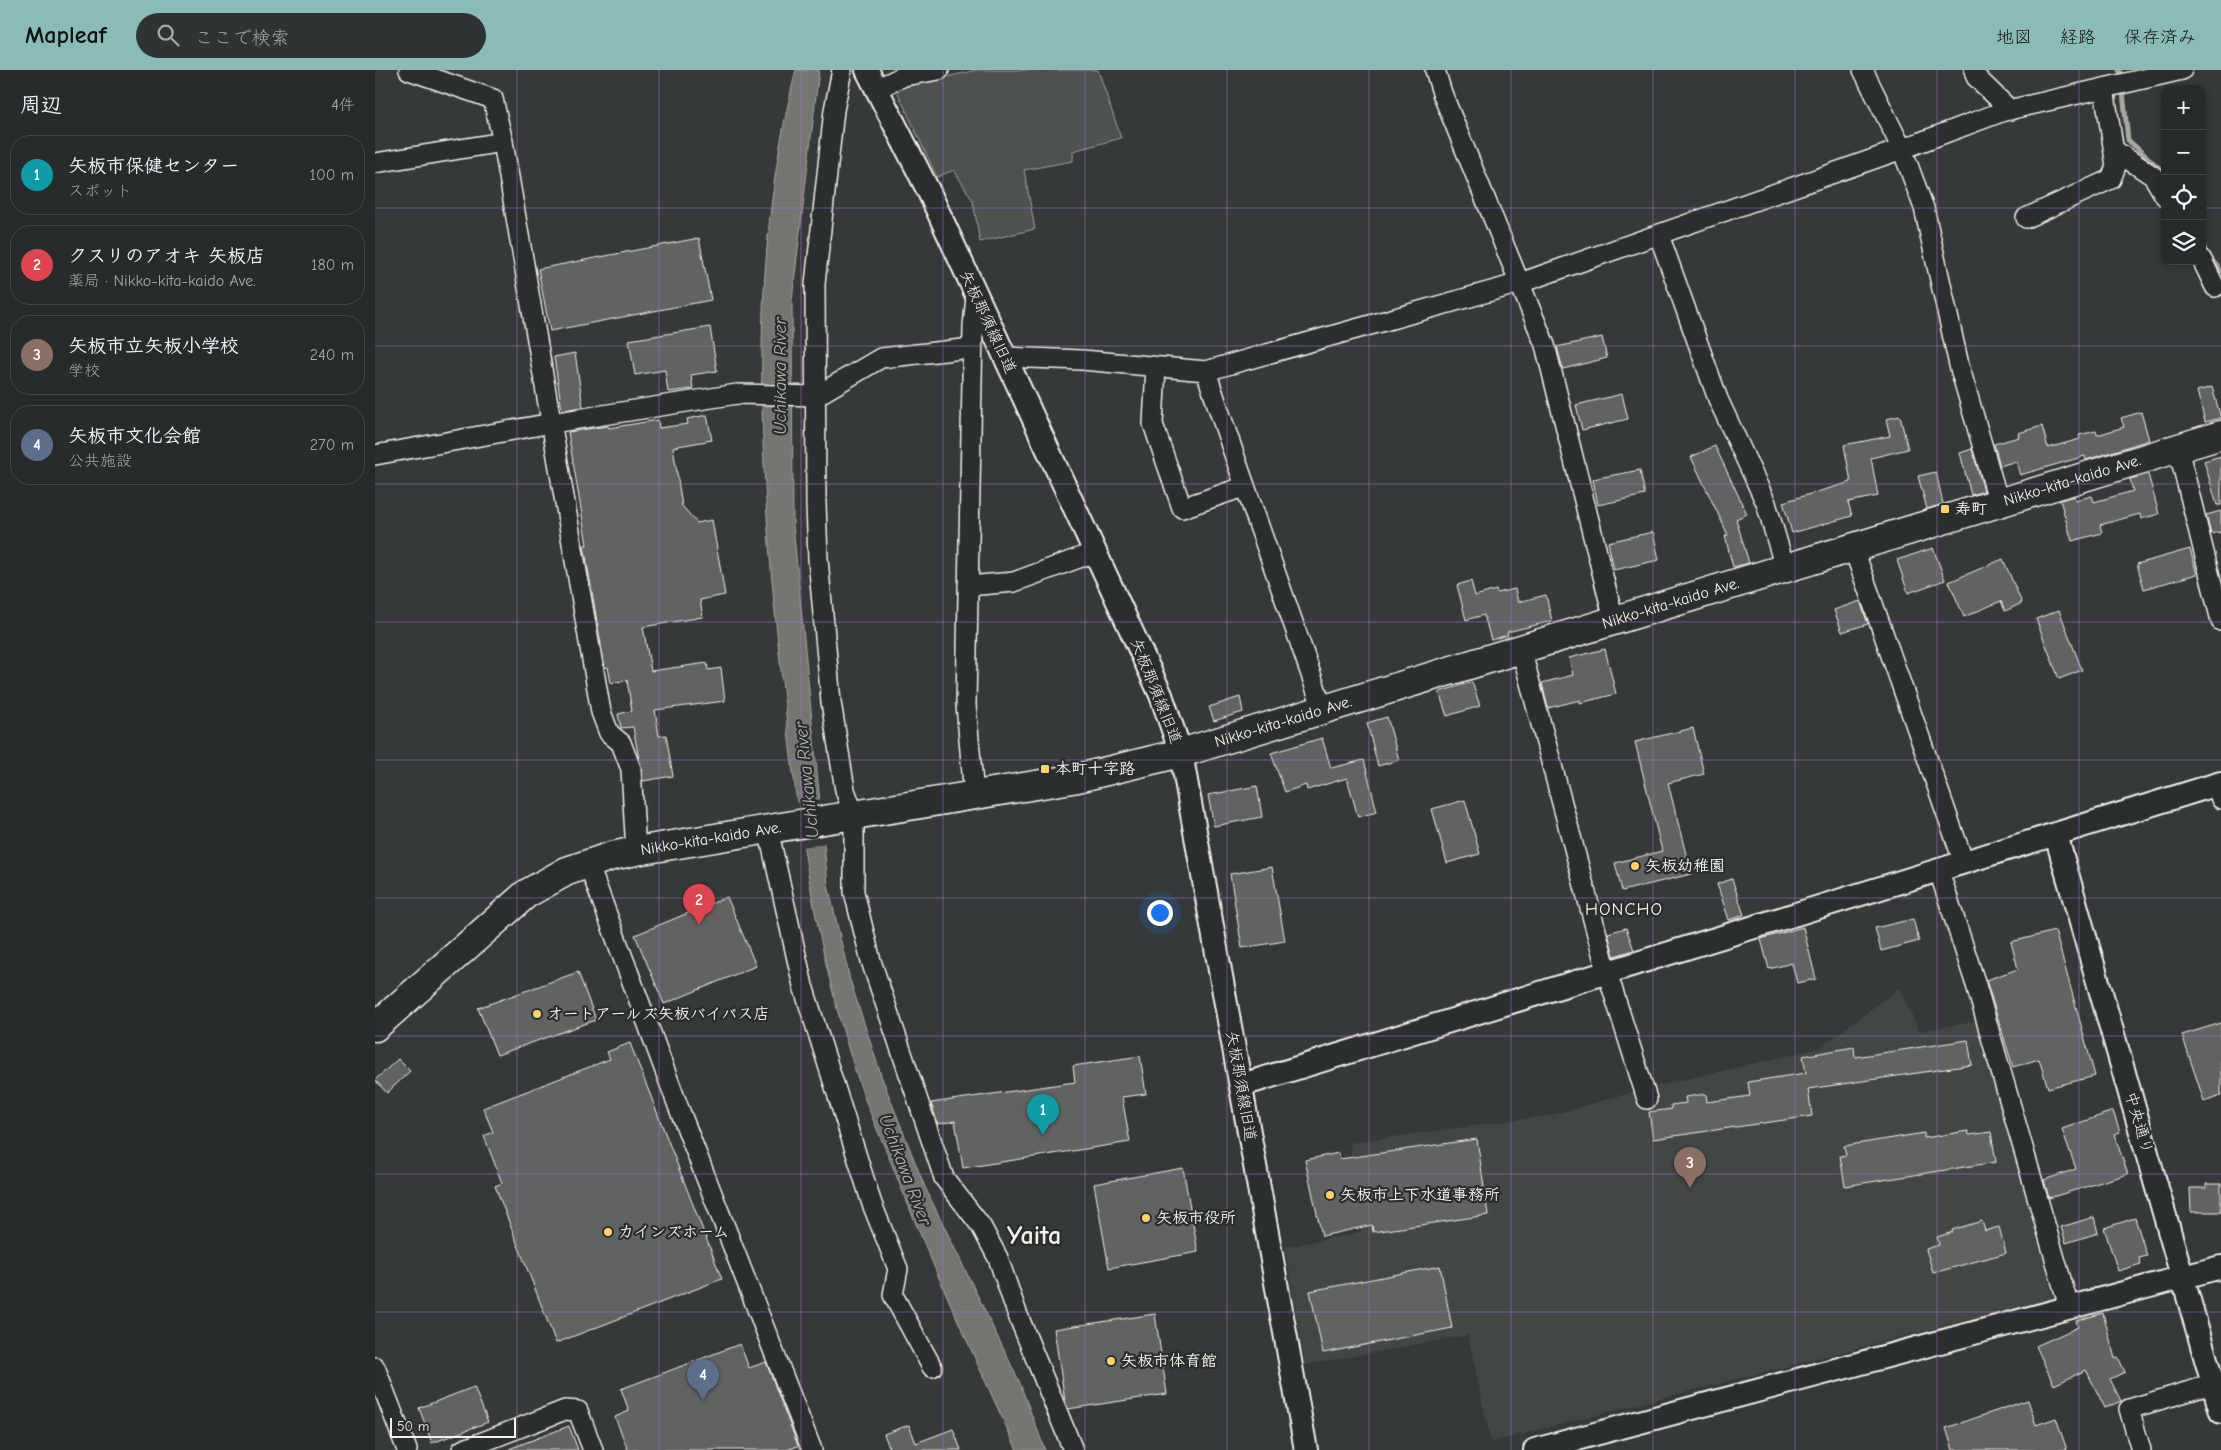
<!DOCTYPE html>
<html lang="ja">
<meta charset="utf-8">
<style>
:root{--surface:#282b2b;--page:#303333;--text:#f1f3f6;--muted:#a5a7a9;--line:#444747;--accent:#8bbbb9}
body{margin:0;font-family:"Comic Neue","Klee One",sans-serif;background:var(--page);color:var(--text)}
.controls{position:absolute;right:15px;top:15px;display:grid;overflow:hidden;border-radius:10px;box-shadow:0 2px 8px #0003}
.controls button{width:45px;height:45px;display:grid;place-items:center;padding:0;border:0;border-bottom:1px solid var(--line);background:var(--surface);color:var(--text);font:25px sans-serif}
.scale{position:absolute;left:15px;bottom:12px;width:126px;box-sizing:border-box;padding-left:5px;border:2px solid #f4f1e8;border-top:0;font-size:14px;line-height:18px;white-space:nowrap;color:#f4f1e8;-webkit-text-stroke:4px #2a2d2e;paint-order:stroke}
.you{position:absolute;left:784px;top:842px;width:18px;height:18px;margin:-12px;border:4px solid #fff;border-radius:50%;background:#1a73e8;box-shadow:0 0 0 8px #1a73e833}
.badge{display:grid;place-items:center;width:32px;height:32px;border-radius:50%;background:var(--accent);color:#fff;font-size:16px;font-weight:700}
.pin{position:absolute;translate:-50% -41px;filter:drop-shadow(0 1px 2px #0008)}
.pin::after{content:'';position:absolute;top:26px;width:18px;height:15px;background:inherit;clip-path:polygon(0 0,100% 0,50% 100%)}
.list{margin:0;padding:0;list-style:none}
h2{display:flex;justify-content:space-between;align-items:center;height:65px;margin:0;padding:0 20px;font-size:21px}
h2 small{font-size:16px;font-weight:400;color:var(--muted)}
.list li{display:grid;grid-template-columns:32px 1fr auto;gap:15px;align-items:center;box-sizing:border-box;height:80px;margin:0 10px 10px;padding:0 10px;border:1px solid var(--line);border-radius:20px}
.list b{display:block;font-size:19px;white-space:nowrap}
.list p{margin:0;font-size:16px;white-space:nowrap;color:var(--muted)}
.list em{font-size:16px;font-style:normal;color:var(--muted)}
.icon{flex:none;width:28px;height:28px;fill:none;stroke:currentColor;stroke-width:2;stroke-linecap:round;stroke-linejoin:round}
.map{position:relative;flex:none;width:1846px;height:1380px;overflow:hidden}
header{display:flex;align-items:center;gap:30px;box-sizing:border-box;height:70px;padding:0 25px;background:var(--accent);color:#111}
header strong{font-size:24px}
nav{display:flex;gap:28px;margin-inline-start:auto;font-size:18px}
.search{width:350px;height:45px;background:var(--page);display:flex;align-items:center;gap:12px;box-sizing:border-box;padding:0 18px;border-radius:28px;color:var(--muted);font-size:19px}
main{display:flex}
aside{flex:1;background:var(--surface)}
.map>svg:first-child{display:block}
.built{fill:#434645}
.green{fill:#4e514f;stroke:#a1a19c}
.water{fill:#757572;stroke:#a8a7a1}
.pier{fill:#363939}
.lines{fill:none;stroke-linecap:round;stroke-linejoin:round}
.stream{stroke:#a8a7a1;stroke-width:5}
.building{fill:#616362;stroke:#f4f1e8}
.minor-casing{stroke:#f4f1e8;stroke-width:22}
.tertiary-casing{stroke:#f4f1e8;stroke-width:26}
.trunk-casing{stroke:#f4f1e8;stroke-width:31}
.minor{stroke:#2a2d2e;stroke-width:19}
.tertiary{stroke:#2a2d2e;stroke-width:22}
.trunk{stroke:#2a2d2e;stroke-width:28}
.grid{fill:none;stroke:#a571cd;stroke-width:1;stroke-opacity:0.55}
.poi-dot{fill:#ffd166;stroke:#2a2d2e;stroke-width:2}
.labels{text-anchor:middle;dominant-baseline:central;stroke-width:4.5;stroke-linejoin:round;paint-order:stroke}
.street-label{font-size:16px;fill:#f4f1e8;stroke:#2a2d2e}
.poi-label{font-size:16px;font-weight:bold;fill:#f4f1e8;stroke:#2a2d2e;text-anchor:start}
.water-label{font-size:18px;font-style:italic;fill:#b4b3ad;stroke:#2a2d2e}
.neighbourhood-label{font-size:18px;letter-spacing:1px;fill:#f4f1e8;stroke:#2a2d2e}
.town-label{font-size:26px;font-weight:bold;fill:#f4f1e8;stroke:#2a2d2e}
</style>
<header>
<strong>Mapleaf</strong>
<div class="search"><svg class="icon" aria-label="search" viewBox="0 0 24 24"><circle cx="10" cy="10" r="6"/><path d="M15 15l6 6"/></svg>ここで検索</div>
<nav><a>地図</a><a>経路</a><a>保存済み</a></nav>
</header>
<main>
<aside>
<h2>周辺<small>4件</small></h2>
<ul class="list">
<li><span class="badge" style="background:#0f9aa8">1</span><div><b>矢板市保健センター</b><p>スポット</p></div><em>100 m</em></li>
<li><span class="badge" style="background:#e0444e">2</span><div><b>クスリのアオキ 矢板店</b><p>薬局 · Nikko-kita-kaido Ave.</p></div><em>180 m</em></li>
<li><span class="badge" style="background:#8d6e63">3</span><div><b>矢板市立矢板小学校</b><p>学校</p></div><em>240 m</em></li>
<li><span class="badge" style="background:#5c6f8a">4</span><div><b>矢板市文化会館</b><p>公共施設</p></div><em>270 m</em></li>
</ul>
</aside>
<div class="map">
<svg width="1846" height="1380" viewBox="0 0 1846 1380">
<rect width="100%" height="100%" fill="#363939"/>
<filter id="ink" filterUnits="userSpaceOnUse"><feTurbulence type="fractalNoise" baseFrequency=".02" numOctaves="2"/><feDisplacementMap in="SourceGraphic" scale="10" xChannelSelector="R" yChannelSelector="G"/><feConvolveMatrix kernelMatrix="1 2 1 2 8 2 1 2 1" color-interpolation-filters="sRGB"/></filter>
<g filter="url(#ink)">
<path class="built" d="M1524,918L1544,961L1605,951L1678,1228L1116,1372L1093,1265L930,1295L910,1177L986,1162L975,1073L1177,1045L1265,1020L1445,978Z"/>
<path class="green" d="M601,0H723L746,68L698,81V91L649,100L660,159L605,172L598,131L579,100L562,107L521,19Z"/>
<path class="water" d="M421,0H444L417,230L418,455L453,815L475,910L507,1008L549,1115L644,1311L670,1380H642C600,1289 558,1198 521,1105C509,1074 494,1043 484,1012C441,885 423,751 408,619C385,413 370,203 421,0Z"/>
<path class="pier" d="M447,729L451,773L427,777L421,733Z"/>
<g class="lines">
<g class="stream">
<path d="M1744,0L1746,3L1753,70L1790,103"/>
<path d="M1827,174L1833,186L1846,201"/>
</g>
</g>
<g class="building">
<path d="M324,168L336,230L175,261L163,199Z"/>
<path d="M335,257L342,301L316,305L318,319L293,322L290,300L260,305L254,270Z"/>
<path d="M1227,267L1232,288L1188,299L1182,277Z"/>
<path d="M200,283L208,337L187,340L179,287Z"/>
<path d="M1837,317L1846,348L1830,352L1822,321Z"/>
<path d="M1247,324L1253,349L1207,360L1201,335Z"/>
<path d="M1766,342L1774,370L1711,390L1710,386L1645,405L1641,391L1625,396L1619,374L1644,367L1643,363L1667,356L1673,378L1705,369L1704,365L1721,361L1722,365L1749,357L1746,348Z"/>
<path d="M332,345L337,370L298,377L307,436L322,453L337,450L350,525L325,530L328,547L268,557L276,601L332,593L333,600L346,598L350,631L280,640L284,666L291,665L298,706L268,711L258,657L246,658L243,644L257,641L252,610L236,613L233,597L230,598L209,475H212L193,362L233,356L234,358L283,350L284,358L313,354L312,349Z"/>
<path d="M1525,346L1533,379L1496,388L1503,426L1473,432L1477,446L1417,463L1408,432L1476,412L1469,375L1515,366L1511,349Z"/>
<path d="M1340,376L1372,444L1361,449L1374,493L1358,497L1350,466L1353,465L1316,387Z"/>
<path d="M1597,379L1609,421L1596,425L1585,383Z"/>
<path d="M1846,386V435H1842L1829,391Z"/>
<path d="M1265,400L1270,425L1223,435L1218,409Z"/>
<path d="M1561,402L1568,434L1552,439L1543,406Z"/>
<path d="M1773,404L1784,444L1766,449L1765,444L1725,455L1727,463L1697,471L1685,430L1699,426L1700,430L1717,426L1719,432L1758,421L1755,409Z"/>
<path d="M1846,441V462L1836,464L1831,445Z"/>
<path d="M1278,462L1284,490L1239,500L1233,472Z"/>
<path d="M1558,478L1570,510L1533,523L1522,490Z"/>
<path d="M1815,479L1822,504L1769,519L1762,494Z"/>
<path d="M1628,489L1647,533L1630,541L1626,531L1589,547L1574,512Z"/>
<path d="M1096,511L1100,526L1121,520L1122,523L1140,519L1143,532L1171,525L1177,551L1132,562L1133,565L1116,570L1109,545L1091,550L1082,515Z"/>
<path d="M1485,531L1493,554L1467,562L1459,540Z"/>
<path d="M1684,540L1707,600L1684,609L1661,549Z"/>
<path d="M1230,579L1241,624L1205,633V630L1173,638L1167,613L1198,605L1194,588Z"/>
<path d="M1097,612L1105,636L1072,646L1064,622Z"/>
<path d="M865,627L868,642L839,651L834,637Z"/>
<path d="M1012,647L1024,690L1003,696L992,653Z"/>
<path d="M1318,658L1329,704L1293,713L1316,804L1247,821L1240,793L1287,781L1260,672Z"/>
<path d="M947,668L956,698L989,690L1002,742L983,747L972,708L932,720L931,715L910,722L896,683Z"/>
<path d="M882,716L887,747L839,756L833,725Z"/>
<path d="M1090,730L1105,784L1072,793L1057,739Z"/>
<path d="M897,797L910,871L867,878L855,804Z"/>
<path d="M1357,809L1369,845L1354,850L1342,814Z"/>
<path d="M352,827L381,896L289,934L260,865Z"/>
<path d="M1538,849L1544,871L1506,881L1500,858Z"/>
<path d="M1428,857L1441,909L1422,913L1417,893L1394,899L1386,869Z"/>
<path d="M1251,858L1259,880L1239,886L1233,863Z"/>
<path d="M1680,861L1720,1006L1673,1018L1664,989L1638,997L1611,910L1643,899L1636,872Z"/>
<path d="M203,902L221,950L122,985L103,938Z"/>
<path d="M1846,953V1025L1829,1031L1807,965Z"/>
<path d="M1593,970L1597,995L1433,1019L1437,1046L1278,1069L1274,1042L1297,1039L1296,1035L1311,1033L1310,1027L1331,1024L1332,1032L1375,1026L1373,1012L1431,1003L1428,986L1479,977L1480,987Z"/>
<path d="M255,973L347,1209L181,1273L120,1116L127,1113L109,1066L118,1062L108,1038L235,989L232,982Z"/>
<path d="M765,986L771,1024L747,1027L755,1072L588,1098L580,1051L563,1054L556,1033L700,1012L698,996Z"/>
<path d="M23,989L35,1001L12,1023L0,1010Z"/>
<path d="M1738,1041L1745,1062L1739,1064L1753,1104L1674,1128L1669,1110L1701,1099L1687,1059Z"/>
<path d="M1593,1061L1594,1065L1616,1062L1621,1092L1470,1116L1465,1086L1471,1085L1469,1076L1549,1063V1068Z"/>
<path d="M1102,1069L1113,1145L998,1162L997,1155L947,1166L930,1090L963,1083L965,1089Z"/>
<path d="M808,1098L823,1182L734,1198L719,1114Z"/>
<path d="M1831,1114H1846V1142H1816L1815,1118H1831Z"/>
<path d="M1719,1147L1723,1163L1691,1173L1686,1157Z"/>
<path d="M1760,1148L1772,1186L1764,1188L1766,1194L1743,1201L1729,1158Z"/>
<path d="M1607,1151L1610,1161L1624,1157L1631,1183L1558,1203L1551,1179L1564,1175L1562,1167L1578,1162L1577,1160Z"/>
<path d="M1065,1196L1077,1258L948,1283L935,1221Z"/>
<path d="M1728,1243L1740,1289L1743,1287L1750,1302L1735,1309L1746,1331L1730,1338L1711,1300L1679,1315L1661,1276L1703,1257L1701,1251Z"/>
<path d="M780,1244L792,1324L693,1339L690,1331L679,1259Z"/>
<path d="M365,1274L374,1298L391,1292L423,1376L411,1380H253L240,1347L254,1341L246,1319Z"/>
<path d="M99,1317L113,1352L57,1373L44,1338Z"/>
<path d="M1653,1330L1661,1355L1681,1348L1692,1380H1578L1571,1358Z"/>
<path d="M534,1355L541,1373L578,1359L586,1380H515L509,1364Z"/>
<path d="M194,1356L203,1380H135L134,1379Z"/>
</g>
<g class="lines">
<defs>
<g id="minor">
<path d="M34,0L118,29L128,72L226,642L234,663L246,673L256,699L261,781"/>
<path d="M467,0L459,40L440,214L441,434L443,489L456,632L470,720L479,745V822L496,891L569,1108L606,1156L623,1188L642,1243L698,1380"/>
<path d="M1060,0L1067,23L1170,275L1239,550"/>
<path d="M1488,0L1527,79L1549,138L1584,295L1624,433"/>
<path d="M1599,0L1601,7L1635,40"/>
<path d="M503,18L529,6L564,0"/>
<path d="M1739,80L1778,106L1790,126"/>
<path d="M0,93L128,72"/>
<path d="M1651,148L1736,109L1741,96L1729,18"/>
<path d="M1284,165L1343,329L1391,433L1410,498"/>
<path d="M1827,190L1840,217"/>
<path d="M630,287L707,290L831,301L1145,213L1527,79L1629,41L1807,0"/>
<path d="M781,297L778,354L807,438L868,417"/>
<path d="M831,301C868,415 910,526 948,640"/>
<path d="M1803,378L1846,551"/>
<path d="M0,385L177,353L362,324L441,326L506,288L597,278"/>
<path d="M1478,477L1589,793"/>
<path d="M593,516L639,512L720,482"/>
<path d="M1146,579L1232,902L1272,1029"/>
<path d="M1841,715L1846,729"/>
<path d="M599,726L591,635L598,256L601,227"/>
<path d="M393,759L428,916L497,1134L523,1199L518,1225L557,1297"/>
<path d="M213,793L303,1036L437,1380"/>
<path d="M1564,801L1601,915L1694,1237"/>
<path d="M0,1297L32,1380"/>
<path d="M87,1380L190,1340L203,1341L218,1380"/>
<path d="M1766,1380L1754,1339L1838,1314"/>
</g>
<g id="tertiary">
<path d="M492,0L554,122L786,625L806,683L931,1380"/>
<path d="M1681,765L1846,1342"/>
<path d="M867,1015L1846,713"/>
<path d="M1160,1380L1846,1197"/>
</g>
<g id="trunk">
<path id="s1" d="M0,957L151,824L192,801L237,786L261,781L703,708L806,683L1846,365"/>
</g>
</defs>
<use href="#minor" class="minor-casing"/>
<use href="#tertiary" class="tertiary-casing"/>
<use href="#trunk" class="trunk-casing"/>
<use href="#minor" class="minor"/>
<use href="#tertiary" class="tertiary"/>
<use href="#trunk" class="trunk"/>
</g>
</g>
<path class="grid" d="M142,0V1380M284,0V1380M426,0V1380M568,0V1380M710,0V1380M852,0V1380M994,0V1380M1136,0V1380M1278,0V1380M1420,0V1380M1562,0V1380M1704,0V1380M0,138H1790M1827,138H1846M0,276H1846M0,414H1846M0,552H1846M0,690H1846M0,828H1846M0,966H1846M0,1104H1846M0,1242H1846"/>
<g class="poi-dot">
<rect x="1565" y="434" width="10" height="10" rx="2.5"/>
<rect x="665" y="694" width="10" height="10" rx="2.5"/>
<circle cx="1260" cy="796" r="5"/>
<circle cx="162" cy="944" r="5"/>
<circle cx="955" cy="1125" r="5"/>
<circle cx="771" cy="1148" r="5"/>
<circle cx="233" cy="1162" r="5"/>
<circle cx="736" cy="1291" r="5"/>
</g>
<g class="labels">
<g class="street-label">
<text transform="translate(613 252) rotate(65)">矢板那須線旧道</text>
<text stroke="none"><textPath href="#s1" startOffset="1806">Nikko-kita-kaido Ave.</textPath></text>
<text stroke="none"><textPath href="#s1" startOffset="1386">Nikko-kita-kaido Ave.</textPath></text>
<text transform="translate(781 621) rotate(68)">矢板那須線旧道</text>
<text stroke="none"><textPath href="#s1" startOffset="981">Nikko-kita-kaido Ave.</textPath></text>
<text stroke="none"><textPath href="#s1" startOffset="396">Nikko-kita-kaido Ave.</textPath></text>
<text transform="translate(866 1016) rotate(80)">矢板那須線旧道</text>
<text transform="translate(1764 1053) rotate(74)">中央通り</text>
</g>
<g class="poi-label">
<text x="1580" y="439">寿町</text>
<text x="680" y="699">本町十字路</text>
<text x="1270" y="796">矢板幼稚園</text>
<text x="172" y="944">オートアールズ矢板バイパス店</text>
<text x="965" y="1125">矢板市上下水道事務所</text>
<text x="781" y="1148">矢板市役所</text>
<text x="243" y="1162">カインズホーム</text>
<text x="746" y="1291">矢板市体育館</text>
</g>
<g class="water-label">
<text transform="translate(405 306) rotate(-90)">Uchikawa River</text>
<text transform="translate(432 710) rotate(-96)">Uchikawa River</text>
<text transform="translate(530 1100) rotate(69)">Uchikawa River</text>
</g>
<g class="neighbourhood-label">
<text x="1249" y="839">HONCHO</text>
</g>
<g class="town-label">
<text x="659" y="1166">Yaita</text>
</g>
</g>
</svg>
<div class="controls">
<button>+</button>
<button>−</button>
<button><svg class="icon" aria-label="locate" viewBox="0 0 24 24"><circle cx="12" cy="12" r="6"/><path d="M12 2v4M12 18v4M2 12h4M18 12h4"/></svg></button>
<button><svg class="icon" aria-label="layers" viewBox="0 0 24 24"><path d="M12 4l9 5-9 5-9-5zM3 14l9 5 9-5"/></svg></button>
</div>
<div class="scale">50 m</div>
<div class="you"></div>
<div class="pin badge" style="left:668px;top:1065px;background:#0f9aa8">1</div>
<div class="pin badge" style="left:324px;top:855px;background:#e0444e">2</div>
<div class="pin badge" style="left:1315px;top:1118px;background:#8d6e63">3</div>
<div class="pin badge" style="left:328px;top:1330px;background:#5c6f8a">4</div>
</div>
</main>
